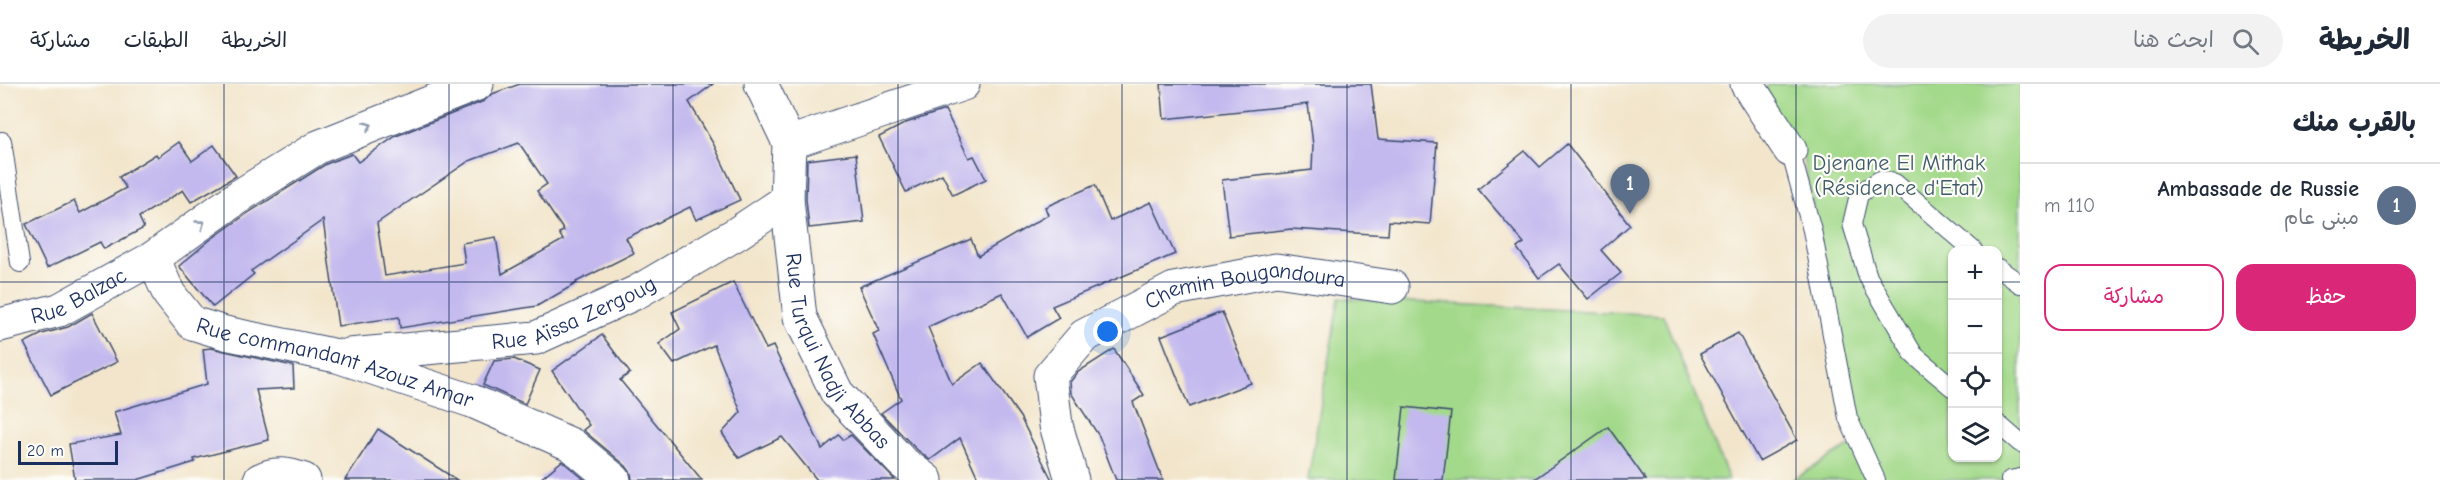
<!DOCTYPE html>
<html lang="ar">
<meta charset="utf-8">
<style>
:root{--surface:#fff;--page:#f2f2f3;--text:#1f2937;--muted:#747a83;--line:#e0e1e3;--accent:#db2777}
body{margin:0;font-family:"Comic Neue","Playpen Sans Arabic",sans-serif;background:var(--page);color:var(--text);direction:rtl}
.controls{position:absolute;right:18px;bottom:18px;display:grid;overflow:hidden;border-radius:12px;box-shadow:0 2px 4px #0004}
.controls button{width:54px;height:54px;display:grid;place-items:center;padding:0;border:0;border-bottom:2px solid var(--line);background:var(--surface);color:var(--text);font:30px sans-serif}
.scale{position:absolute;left:18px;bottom:15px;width:100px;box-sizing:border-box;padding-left:6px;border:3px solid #1b2f5e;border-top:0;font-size:16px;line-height:21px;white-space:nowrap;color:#1b2f5e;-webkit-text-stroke:4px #fdfcf7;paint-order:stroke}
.you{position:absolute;left:1108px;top:248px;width:21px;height:21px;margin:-15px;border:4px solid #fff;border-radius:50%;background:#1a73e8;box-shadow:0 0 0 9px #1a73e833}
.badge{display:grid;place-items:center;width:39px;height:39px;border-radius:50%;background:var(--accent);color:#fff;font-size:20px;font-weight:700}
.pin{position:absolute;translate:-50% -50px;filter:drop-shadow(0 2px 3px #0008)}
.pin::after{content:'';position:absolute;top:32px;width:21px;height:18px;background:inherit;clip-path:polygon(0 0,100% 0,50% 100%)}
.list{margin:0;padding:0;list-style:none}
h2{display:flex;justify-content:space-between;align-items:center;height:78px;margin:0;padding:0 24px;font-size:26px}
h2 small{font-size:20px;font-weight:400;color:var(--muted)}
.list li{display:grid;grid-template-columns:39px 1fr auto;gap:18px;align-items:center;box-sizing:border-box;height:84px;padding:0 24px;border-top:2px solid var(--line)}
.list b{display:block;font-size:22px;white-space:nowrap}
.list p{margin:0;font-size:20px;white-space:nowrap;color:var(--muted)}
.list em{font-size:20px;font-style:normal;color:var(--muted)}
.actions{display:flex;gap:12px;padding:18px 24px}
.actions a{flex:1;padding:14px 0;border:2px solid var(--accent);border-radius:18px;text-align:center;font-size:21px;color:var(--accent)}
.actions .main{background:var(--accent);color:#fff}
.icon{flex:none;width:33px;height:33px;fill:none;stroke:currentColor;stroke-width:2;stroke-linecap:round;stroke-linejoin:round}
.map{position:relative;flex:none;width:2020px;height:396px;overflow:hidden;direction:ltr}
header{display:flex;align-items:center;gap:36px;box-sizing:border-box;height:84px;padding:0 30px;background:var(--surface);border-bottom:2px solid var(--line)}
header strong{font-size:28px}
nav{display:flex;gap:33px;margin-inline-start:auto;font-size:21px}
.search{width:420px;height:54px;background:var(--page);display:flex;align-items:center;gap:15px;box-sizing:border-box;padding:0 21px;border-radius:33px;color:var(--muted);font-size:22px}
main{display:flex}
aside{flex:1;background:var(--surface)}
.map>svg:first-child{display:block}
.green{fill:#a3d98a;stroke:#5f8474;stroke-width:1.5;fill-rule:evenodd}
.building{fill:#c3b9ee;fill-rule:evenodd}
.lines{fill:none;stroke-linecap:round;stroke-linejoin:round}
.lane-casing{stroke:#3b4a6e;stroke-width:20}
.street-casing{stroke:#3b4a6e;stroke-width:35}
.lane{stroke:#fff;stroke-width:18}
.street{stroke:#fff;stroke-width:33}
.oneway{stroke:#8d97ae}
.grid{fill:none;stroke:#1b2f5e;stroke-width:1.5;stroke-opacity:0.55}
.labels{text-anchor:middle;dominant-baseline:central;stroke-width:4.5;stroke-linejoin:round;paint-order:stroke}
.park-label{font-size:22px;fill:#3d5a69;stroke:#fdfcf7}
.street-label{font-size:22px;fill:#1b2f5e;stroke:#fdfcf7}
</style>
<header>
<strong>الخريطة</strong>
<div class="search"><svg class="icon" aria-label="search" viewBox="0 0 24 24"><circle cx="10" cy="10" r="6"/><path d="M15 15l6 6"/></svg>ابحث هنا</div>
<nav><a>الخريطة</a><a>الطبقات</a><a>مشاركة</a></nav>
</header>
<main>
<aside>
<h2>بالقرب منك<small></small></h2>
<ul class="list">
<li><span class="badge" style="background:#5c6f8a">1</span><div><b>Ambassade de Russie</b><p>مبنى عام</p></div><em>110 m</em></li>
</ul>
<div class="actions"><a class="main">حفظ</a><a>مشاركة</a></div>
</aside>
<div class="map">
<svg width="2020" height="396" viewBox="0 0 2020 396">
<rect width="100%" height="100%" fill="#fdfcf7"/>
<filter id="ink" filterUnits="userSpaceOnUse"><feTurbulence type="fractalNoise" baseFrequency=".0167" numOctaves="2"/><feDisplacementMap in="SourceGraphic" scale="12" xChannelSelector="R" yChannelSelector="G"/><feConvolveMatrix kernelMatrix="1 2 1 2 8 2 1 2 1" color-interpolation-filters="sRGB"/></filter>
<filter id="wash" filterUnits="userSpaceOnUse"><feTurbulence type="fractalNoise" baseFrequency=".008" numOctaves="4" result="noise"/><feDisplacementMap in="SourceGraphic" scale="24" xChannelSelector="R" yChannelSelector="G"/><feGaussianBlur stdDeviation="1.35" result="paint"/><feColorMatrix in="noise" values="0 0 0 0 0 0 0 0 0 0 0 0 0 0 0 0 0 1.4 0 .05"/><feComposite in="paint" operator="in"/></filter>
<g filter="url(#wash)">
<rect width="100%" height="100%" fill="#f2e5cb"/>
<g class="green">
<path d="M1769,0H2020V396H1792L1863,354L1854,330L1802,69L1763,10ZM1952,166H1998V374H1952Z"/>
<path d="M1339,214L1663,231L1729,396H1308Z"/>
</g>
<g id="blocks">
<g class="building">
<path d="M520,0H713L689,18L714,61L740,116L696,136L690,123L626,154L634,169L576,198L577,199L537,222L400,244L399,233L338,242L323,136L251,187L254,190L213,223L179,182L210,156L251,127L326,80L352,70L358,78L396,52L484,17L492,10ZM519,59L547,100L537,107L564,147L559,149L563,156L502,190L496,153L462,159L465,179L385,192L377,139L469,77Z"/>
<path d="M1161,0H1371L1378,55L1437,59L1430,140L1389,137L1388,151L1291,145L1229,152L1222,96L1312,86L1313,61L1308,20L1164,35Z"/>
<path d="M945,26L969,74L974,72L986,95L953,111L942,90L906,108L879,53L906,39Z"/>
<path d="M179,58L192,77L214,61L236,92L191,118L183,106L139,133L144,144L104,165L100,158L47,184L26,140L74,117L80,129L126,104L119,93L156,70L158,73Z"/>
<path d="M1567,60L1630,141L1601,166L1621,189L1588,215L1559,180L1539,194L1517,164L1524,159L1478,105L1525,67L1540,83Z"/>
<path d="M856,70L864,138L809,144L806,115L807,76Z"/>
<path d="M1095,101L1110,137L1151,118L1175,170L1052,222L1059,234L1027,253L1002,209L928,243L952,300L982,279L1020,333L1052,396H979L960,354L930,376L915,364L881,329L901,315L873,250L879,247L859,203L971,155L978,172L1048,131L1045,123Z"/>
<path d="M733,198L766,265L773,262L822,365L839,351L843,356L851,351L895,396H817L782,353L739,374L722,349L741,328L714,261L674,280L659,260L680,245L672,228Z"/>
<path d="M1222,228L1251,299L1189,323L1161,252Z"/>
<path d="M92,229L117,278L51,311L24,259L42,250L68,243Z"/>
<path d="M1738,249L1797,356L1759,377L1700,270Z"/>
<path d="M602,251L630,289L620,296L702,396H632L631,389L626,382L583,346L589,341L552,287Z"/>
<path d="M211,264L293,282L294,304L256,306L269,356L194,375L195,378L137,396H75L69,360L121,351L114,328L207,300L203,265Z"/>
<path d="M1114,265L1144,311L1133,318L1163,396H1116L1099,352L1071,309L1070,298L1078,288Z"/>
<path d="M514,275L540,286L525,320L483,301L494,277Z"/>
<path d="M1404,323L1451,328L1443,396H1396Z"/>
<path d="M1608,343L1646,396H1533Z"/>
<path d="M378,345L457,396H345Z"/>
<path d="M562,377L585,396H539Z"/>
</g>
</g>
</g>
<g filter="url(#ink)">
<use href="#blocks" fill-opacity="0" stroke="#3b4a6e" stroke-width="1.5"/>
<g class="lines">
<defs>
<g id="lane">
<path d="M2,57L20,179"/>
<path d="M1790,66L1812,146L1848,334L1876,396"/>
<path d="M1998,184L2020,200"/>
<path d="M1952,303L1914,271L1868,193L1852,140L1859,110L1880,96L1895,99L1973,166"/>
<path d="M1998,340L2020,359"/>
<path d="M2010,396L2020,394"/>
</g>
<g id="street">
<path id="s1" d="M761,0L789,59L787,116L800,233L837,309L902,378L926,396"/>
<path d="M1747,0L1790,66"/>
<path d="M789,59L963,0"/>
<path id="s2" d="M153,174L169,210L192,239L225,249L337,272L472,317L572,361L614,396"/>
<path id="s3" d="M0,241L59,226L153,174L241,111L318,63L477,0"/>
<path id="s4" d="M349,271L536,254L637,208L736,150L787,116"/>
<path d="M260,396C275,388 288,390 304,396"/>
<path id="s5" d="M1072,396L1056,341L1050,292L1084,252L1174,205L1276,186L1392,203"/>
</g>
</defs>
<use href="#lane" class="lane-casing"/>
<use href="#street" class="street-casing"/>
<use href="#lane" class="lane"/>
<use href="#street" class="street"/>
</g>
<defs><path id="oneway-chevron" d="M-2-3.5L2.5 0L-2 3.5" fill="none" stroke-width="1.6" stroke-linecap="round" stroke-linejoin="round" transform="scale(1.5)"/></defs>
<g class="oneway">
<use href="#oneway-chevron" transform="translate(368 42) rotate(-22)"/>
<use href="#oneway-chevron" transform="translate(201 140) rotate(-36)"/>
</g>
</g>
<path class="grid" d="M224,0V396M449,0V396M673,0V396M898,0V396M1122,0V396M1347,0V396M1571,0V396M1796,0V396M0,198H1952M1998,198H2020"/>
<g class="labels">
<g class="park-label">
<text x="1899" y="79">Djenane El Mithak<tspan x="1899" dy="25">(Résidence d'Etat)</tspan></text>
</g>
<g class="street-label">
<text stroke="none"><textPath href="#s3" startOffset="84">Rue Balzac</textPath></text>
<text stroke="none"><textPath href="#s5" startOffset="332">Chemin Bougandoura</textPath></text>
<text stroke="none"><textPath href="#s4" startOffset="231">Rue Aïssa Zergoug</textPath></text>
<text stroke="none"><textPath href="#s1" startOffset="286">Rue Turqui Nadji Abbas</textPath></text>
<text stroke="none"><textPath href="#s2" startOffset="225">Rue commandant Azouz Amar</textPath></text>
</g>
</g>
</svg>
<div class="controls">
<button>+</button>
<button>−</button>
<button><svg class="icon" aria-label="locate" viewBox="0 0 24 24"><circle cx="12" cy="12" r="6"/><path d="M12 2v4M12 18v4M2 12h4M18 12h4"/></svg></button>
<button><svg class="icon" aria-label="layers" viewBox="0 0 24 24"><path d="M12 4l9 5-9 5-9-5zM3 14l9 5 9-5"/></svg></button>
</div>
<div class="scale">20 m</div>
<div class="you"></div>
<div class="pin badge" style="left:1630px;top:130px;background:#5c6f8a">1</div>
</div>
</main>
